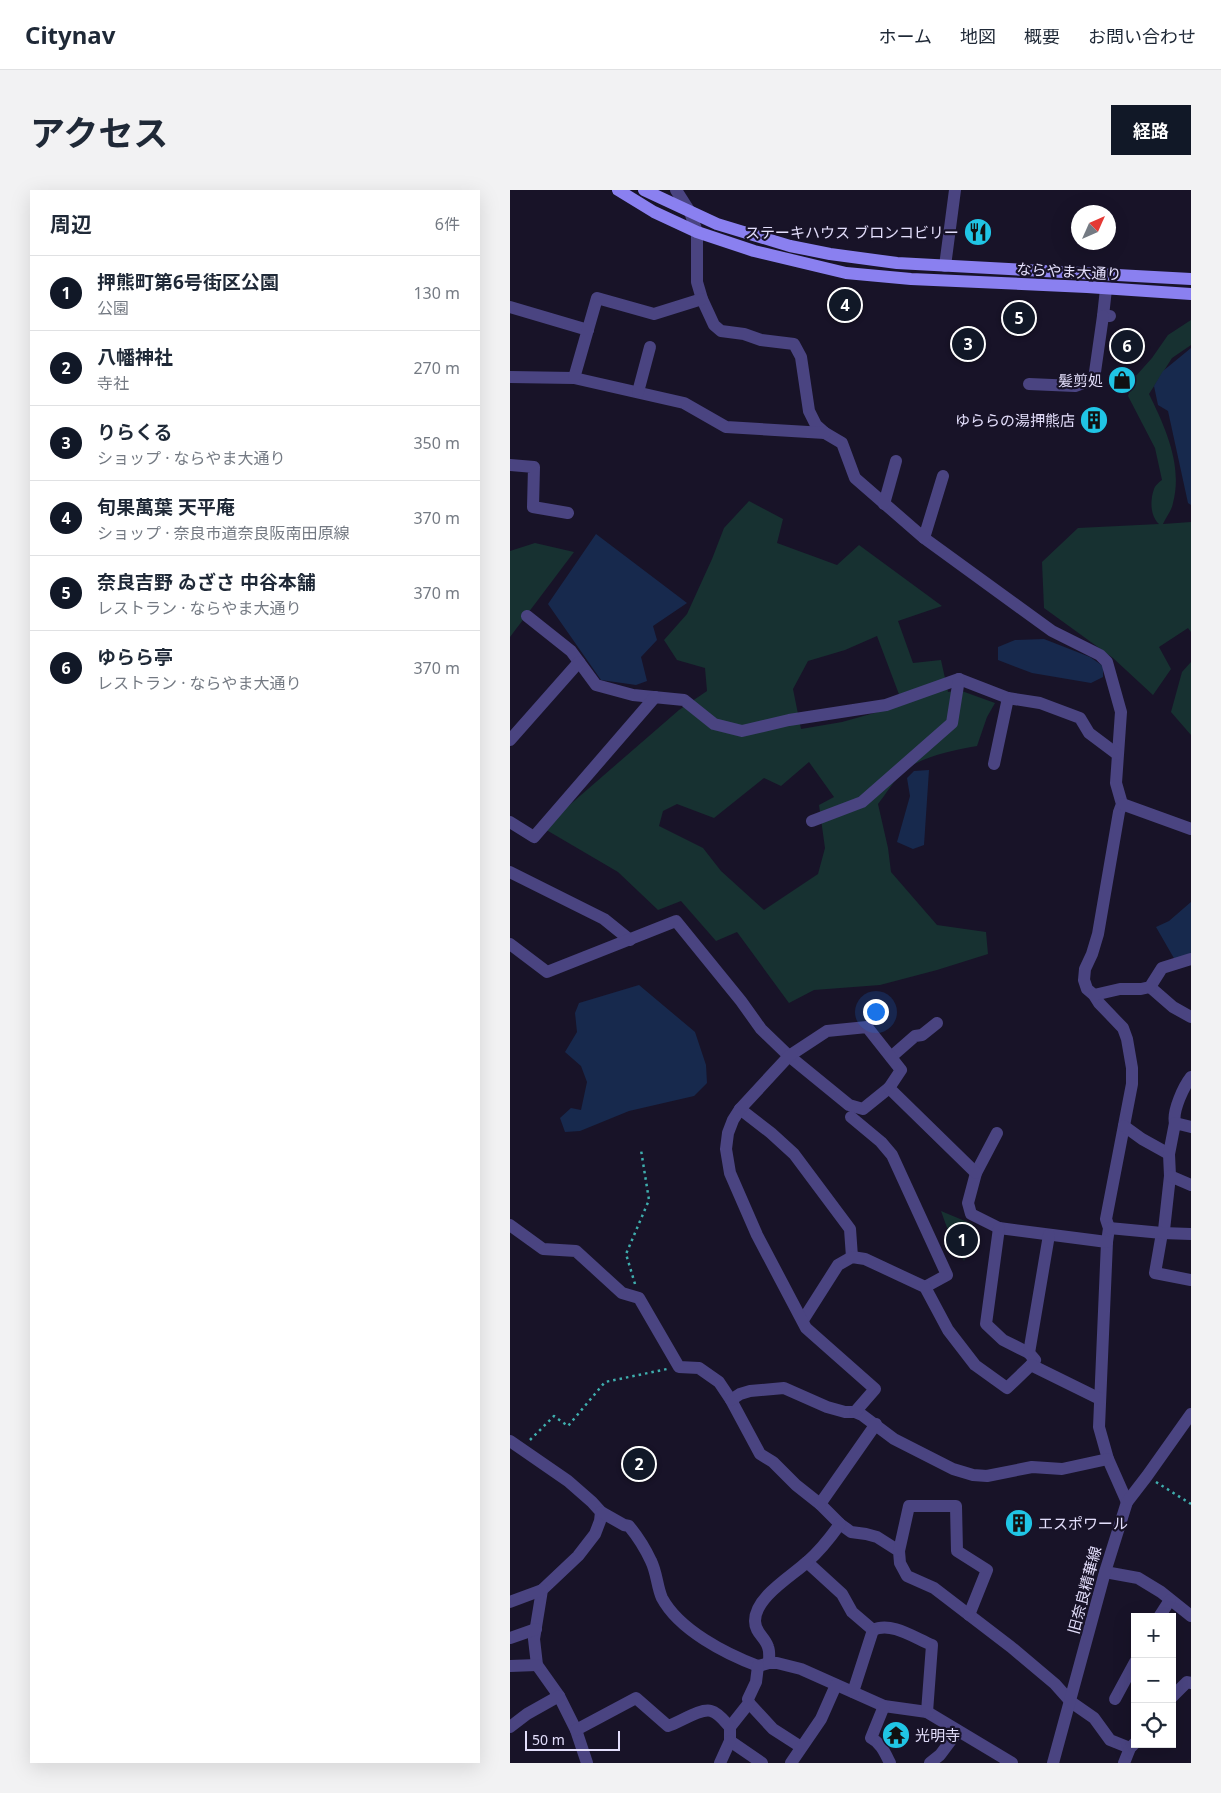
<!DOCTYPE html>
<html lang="ja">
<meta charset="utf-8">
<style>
:root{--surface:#fff;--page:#f2f2f3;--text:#1f2937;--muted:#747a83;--line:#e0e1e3;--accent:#111827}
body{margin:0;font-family:"Noto Sans","Noto Sans JP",sans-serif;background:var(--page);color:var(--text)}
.controls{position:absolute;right:15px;bottom:15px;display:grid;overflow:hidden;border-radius:0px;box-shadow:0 5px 20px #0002}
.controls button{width:45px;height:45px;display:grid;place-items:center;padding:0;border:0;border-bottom:1px solid var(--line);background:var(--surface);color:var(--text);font:25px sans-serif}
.compass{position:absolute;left:561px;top:15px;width:45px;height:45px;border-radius:50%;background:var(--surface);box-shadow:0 5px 20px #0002;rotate:45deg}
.scale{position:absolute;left:15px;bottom:12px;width:95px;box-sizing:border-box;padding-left:5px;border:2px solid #e3defb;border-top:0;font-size:14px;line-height:18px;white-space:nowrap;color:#e3defb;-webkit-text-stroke:4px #181328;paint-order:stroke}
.you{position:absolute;left:365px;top:821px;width:18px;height:18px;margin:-12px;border:4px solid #fff;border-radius:50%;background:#1a73e8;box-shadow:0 0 0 8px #1a73e833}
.badge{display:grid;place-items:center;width:32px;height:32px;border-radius:50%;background:var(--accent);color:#fff;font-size:16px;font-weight:700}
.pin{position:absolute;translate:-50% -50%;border:2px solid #fff;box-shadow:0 1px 5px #0006}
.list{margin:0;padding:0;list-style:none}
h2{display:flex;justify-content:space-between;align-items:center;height:65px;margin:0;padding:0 20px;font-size:21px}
h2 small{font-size:16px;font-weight:400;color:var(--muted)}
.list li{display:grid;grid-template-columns:32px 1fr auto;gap:15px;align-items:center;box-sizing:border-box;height:75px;padding:0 20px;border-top:1px solid var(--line)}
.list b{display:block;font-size:19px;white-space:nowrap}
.list p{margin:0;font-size:16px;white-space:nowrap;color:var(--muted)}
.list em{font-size:16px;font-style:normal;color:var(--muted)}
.icon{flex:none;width:28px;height:28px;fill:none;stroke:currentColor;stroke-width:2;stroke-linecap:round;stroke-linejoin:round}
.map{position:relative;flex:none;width:681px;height:1573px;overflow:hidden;border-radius:0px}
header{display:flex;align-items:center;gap:30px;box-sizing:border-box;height:70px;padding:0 25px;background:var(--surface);border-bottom:1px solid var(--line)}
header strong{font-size:24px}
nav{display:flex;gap:28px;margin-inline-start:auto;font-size:18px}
.intro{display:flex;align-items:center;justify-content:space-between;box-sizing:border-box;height:120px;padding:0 30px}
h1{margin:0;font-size:35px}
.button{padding:12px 22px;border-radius:0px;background:var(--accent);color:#fff;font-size:18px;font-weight:700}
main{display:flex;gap:30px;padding:0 30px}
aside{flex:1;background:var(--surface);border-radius:0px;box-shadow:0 5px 20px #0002}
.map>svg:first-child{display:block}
.green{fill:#173131;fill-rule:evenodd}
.water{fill:#17294d}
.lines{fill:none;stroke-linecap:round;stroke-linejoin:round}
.path{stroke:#3faeae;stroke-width:2.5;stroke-dasharray:2.5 4;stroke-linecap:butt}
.street{stroke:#4a4481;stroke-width:12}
.secondary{stroke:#8a80f0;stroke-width:12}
.labels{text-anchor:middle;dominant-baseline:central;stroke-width:4.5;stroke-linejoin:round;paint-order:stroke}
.poi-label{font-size:15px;fill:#e3defb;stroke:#181328;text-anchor:end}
.street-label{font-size:15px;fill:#e3defb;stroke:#181328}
</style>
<header>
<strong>Citynav</strong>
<nav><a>ホーム</a><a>地図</a><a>概要</a><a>お問い合わせ</a></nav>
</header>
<div class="intro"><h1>アクセス</h1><a class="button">経路</a></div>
<main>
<aside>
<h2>周辺<small>6件</small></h2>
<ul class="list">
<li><span class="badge">1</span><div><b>押熊町第6号街区公園</b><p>公園</p></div><em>130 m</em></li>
<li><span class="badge">2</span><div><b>八幡神社</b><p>寺社</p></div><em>270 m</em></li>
<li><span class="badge">3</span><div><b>りらくる</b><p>ショップ · ならやま大通り</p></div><em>350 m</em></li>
<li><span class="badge">4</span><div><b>旬果萬葉 天平庵</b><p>ショップ · 奈良市道奈良阪南田原線</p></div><em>370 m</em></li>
<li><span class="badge">5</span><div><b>奈良吉野 ゐざさ 中谷本舗</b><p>レストラン · ならやま大通り</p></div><em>370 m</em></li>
<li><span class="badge">6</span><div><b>ゆらら亭</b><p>レストラン · ならやま大通り</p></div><em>370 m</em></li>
</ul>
</aside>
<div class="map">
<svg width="681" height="1573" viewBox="0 0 681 1573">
<rect width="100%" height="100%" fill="#181328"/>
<g class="green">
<path d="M681,130V155L662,168L639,204C655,237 673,275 663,313C662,320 656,327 653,334L681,332V442L678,438L649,457L661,479L643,505L603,468L534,418L532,372L568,338L649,334C640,326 640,310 644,299C645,296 649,292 652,290L645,258L618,206L625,187L642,168L658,145Z"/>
<path d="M239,311L273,329L267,353L327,375L349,355L432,416L388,431L403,473L431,470L438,502L449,500L485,513L477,527L467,556C445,560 412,566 394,581C384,590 376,604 368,614L378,658L381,682L427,735L476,742L478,764L427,780L370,795L304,800L279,813L227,742L206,751L171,711L148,720L108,682L33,638L169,520L197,501L195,478L167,470L154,450L177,424L202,369L214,338ZM367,446L393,515L332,532L291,539L283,499L298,471L335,460ZM299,572L324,607L309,615L315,658L308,684L254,720L211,681L193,658L149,636L153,621L167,614L204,628L254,588L271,596Z"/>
<path d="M25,353L64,362L0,447V361Z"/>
<path d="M681,472V545L661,522L672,482Z"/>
<path d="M431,1021L462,1034L461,1055L454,1071L440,1046Z"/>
</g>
<g class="water">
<path d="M681,158V315L678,313L658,221L648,215L644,196L653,181Z"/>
<path d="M86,344L177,413L143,436L147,450L131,467L137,491L126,495L91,490L38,414Z"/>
<path d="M534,449L580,467L593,476V487L581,493L522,483L488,470V457L505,450Z"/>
<path d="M419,580L414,655L403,659L387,652L400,606L397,588L404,581Z"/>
<path d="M681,712V768L665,770L646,737L659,731Z"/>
<path d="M129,795L185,842L196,875L197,893L184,906L119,921L70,941L55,942L50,928L61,918L71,920L77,892L71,876L55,862L67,842L65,823L69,813Z"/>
</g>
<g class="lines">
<g class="path">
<path d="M125,1094L116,1064L139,1010L131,960"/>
<path d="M20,1250L44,1226L58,1236L95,1192L157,1179"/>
<path d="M646,1292L681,1314"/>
</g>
<g class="street">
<path d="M166,0L180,22L187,42V92L192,109L204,135L211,141L234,144L251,150L284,154L291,167L299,221L306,235L315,243L332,253L345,288L414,348L542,441L590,465L597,472L611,522L606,593L612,614L609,622L588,744L582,764L575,779L574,790L577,799L584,805L589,813L613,838L617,849L622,878V894L596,1029L599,1038L597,1052L589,1237L598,1269L617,1312"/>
<path d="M435,76L445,0"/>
<path d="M596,99L593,126H600"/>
<path d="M0,117L78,140"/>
<path d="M0,187L64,188L174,213L216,237L315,243"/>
<path d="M64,188L87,108L144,124L192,109"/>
<path d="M519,194L565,196L584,189L593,126"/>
<path d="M128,202L140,157"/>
<path d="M0,275L24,277L23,317L58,323"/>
<path d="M374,314L386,271"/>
<path d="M414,348L433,286"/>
<path d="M17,426L61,461L86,495L123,505L174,510L204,534L232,541L279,530L376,515L449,489L498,508L530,513L570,528L579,543L607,564"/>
<path d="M0,550L69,472"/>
<path d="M484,574L498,508"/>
<path d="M612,614L681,639"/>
<path d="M302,631L352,612L442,533L449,489"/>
<path d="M0,632L24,647L145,507"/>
<path d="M0,682L94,729L120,750"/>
<path d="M0,754L37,782L166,731L231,811L251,839L279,866L339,915L353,919L379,898"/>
<path d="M640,797L663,817L681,827"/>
<path d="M584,805L610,799H631L640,797L652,778L681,769"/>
<path d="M381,867L405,846L412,845L427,833"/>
<path d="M230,919L261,943L284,964L340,1039L342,1067"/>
<path d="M341,927L371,952L382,965L437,1085L415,1097"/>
<path d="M665,933C662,921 674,896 681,887"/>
<path d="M614,936L632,949L659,964"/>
<path d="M681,937L665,933L659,964L660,986L654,1040L652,1043L645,1083L681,1090"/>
<path d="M487,943L466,983L458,1013L461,1024L489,1038L597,1052"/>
<path d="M660,986L681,995"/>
<path d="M0,1035L33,1059L66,1061L112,1103L129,1108L169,1177L189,1178L209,1192L221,1210L250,1264L263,1272L286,1295L310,1314L330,1334L341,1342L356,1344L367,1347L389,1361L390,1373L397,1386L424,1398L501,1457L545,1494L561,1512L584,1528L600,1550L620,1558"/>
<path d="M489,1038L476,1134L493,1150L519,1163"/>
<path d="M599,1038L652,1043L681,1044"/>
<path d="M293,1130L328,1075L342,1067L355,1069L415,1097L438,1140L465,1175L497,1198L521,1175L525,1170L519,1163L539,1045"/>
<path d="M521,1175L590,1209"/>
<path d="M221,1210L230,1204L240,1201L274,1198L317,1217L335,1222H345L352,1225L384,1249L443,1279L463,1285L477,1286L522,1277L552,1279L598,1269"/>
<path d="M345,1222L365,1199L296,1138L247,1045L220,983L216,959L218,943L223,930L230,919L279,866L317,841L357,837L391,880L379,898L466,983"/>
<path d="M0,1251L58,1291L82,1312L91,1322L90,1331L85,1344L68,1366L32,1400L24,1449L27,1475L49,1506L66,1540L77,1573"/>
<path d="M310,1314L366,1234"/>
<path d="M91,1322L114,1335L119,1336C128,1347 135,1358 141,1371C147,1383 147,1397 152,1408C169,1440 216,1464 248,1476L259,1473H267L291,1479L374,1516L417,1522L502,1573"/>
<path d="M389,1361L399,1316H446L447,1361L477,1380L459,1425"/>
<path d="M297,1372L332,1404L342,1422L363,1440C381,1431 405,1448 422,1455L417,1522"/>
<path d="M595,1382L628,1388L651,1402L681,1426"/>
<path d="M0,1412L32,1400"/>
<path d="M649,1427L660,1410"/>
<path d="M0,1448L26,1439"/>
<path d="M259,1473C259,1468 260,1462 258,1457C255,1447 245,1443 245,1431C245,1407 282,1386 297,1372C310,1361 320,1348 330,1334"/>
<path d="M0,1476L27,1475"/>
<path d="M343,1502L363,1440"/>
<path d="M662,1507L677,1492L681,1493"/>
<path d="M605,1509L625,1472"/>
<path d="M239,1513L263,1539L291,1557"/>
<path d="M374,1516L361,1548C371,1553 375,1563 380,1573"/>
<path d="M0,1537L17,1524L49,1506"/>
<path d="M220,1537L239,1513L238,1509L246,1492L248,1476"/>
<path d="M66,1540L126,1508L158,1536C169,1533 190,1518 201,1521C209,1523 215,1532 220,1537V1551L252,1573"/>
<path d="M210,1573L220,1551"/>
<path d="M281,1573L311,1529L326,1495"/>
<path d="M420,1573L430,1565L448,1541"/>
<path d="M543,1573L595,1382L617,1312L637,1286L681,1224"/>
<path d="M614,1573L620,1558L625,1553"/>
</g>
<g class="secondary">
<path d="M108,0L144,22L187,42L244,61L336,83L401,89L577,97L681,104"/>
<path d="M134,0L207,34L280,56L320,64L387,73L681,89"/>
</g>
</g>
<defs>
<symbol id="restaurant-disc" viewBox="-11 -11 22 22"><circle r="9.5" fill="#20c5e5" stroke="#181328"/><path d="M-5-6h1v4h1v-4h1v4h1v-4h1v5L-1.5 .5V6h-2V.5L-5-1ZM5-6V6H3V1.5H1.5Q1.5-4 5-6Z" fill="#111"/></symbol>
<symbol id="shop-disc" viewBox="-11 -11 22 22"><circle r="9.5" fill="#20c5e5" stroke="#181328"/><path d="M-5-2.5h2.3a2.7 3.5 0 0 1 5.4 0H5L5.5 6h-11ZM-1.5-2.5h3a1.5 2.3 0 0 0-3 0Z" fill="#111"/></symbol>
<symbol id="building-disc" viewBox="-11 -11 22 22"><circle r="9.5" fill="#20c5e5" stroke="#181328"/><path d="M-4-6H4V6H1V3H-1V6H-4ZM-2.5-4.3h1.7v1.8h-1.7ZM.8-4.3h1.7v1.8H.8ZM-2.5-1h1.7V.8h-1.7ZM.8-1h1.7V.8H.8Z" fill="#111"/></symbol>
<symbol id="temple-disc" viewBox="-11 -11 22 22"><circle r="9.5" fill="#20c5e5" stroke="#181328"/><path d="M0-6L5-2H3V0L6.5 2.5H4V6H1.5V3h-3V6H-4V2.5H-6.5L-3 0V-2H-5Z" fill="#111"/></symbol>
</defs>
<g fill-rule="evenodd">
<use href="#restaurant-disc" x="452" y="26" width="32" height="32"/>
<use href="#shop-disc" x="596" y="174" width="32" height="32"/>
<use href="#building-disc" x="568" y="214" width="32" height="32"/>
<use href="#building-disc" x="493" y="1317" width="32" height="32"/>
<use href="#temple-disc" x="370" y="1529" width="32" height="32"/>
</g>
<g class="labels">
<g class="poi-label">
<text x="449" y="42">ステーキハウス ブロンコビリー</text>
<text x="593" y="190">髪剪処</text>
<text x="565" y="230">ゆららの湯押熊店</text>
<text x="528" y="1333" text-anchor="start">エスポワール</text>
<text x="405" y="1545" text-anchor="start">光明寺</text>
</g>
<g class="street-label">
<text transform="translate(559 81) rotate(3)">ならやま大通り</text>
<text transform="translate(574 1400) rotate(-75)">旧奈良精華線</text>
</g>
</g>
</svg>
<div class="controls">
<button>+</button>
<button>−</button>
<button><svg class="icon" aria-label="locate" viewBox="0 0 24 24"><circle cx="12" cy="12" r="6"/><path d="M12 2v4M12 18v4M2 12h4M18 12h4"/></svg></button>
</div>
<svg class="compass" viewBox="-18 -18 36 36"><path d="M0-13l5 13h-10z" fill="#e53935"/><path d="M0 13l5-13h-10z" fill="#747a83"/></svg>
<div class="scale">50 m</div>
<div class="you"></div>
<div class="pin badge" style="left:452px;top:1050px">1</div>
<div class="pin badge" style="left:129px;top:1274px">2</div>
<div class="pin badge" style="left:458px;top:154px">3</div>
<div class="pin badge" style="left:335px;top:115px">4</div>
<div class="pin badge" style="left:509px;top:128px">5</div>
<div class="pin badge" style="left:617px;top:156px">6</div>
</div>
</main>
